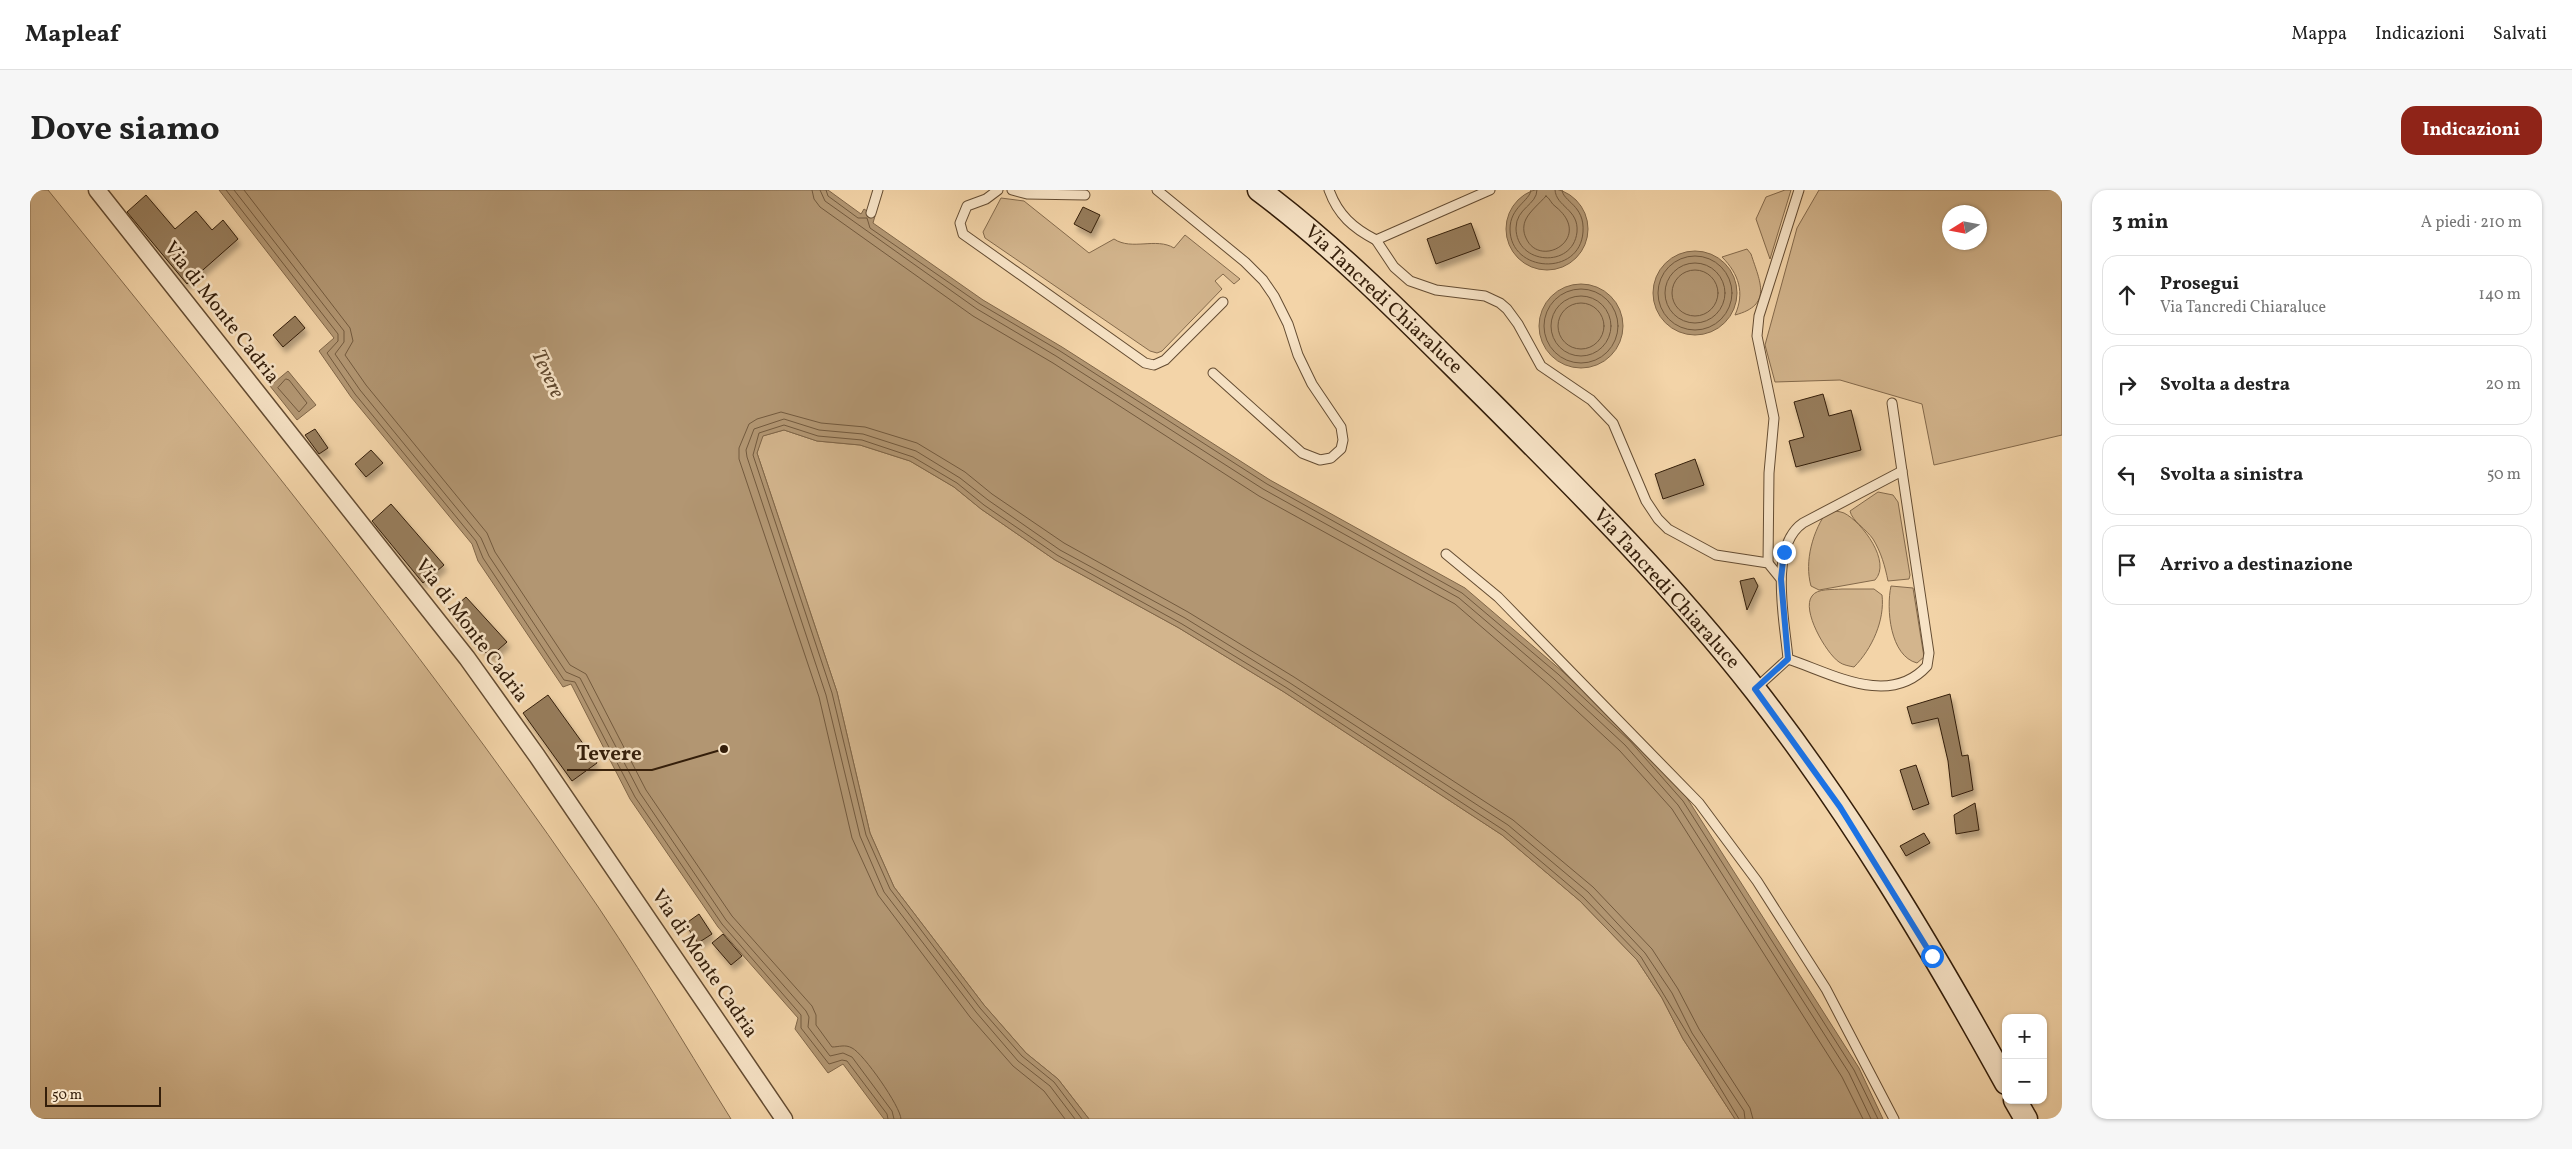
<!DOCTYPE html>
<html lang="it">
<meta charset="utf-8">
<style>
:root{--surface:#fff;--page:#f6f6f6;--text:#222;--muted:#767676;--line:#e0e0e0;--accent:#8f2418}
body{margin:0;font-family:Vollkorn,serif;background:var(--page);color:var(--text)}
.controls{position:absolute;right:15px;bottom:15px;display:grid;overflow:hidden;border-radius:10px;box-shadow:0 1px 4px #0004}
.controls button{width:45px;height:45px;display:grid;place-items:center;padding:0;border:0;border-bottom:1px solid var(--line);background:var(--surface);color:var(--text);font:25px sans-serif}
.compass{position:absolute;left:1912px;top:15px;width:45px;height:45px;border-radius:50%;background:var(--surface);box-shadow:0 1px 4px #0004;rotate:259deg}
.scale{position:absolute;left:15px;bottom:12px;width:116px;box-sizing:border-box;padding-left:5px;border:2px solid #341e0a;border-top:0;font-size:14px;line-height:18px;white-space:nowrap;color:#341e0a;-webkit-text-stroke:4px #f7e3c6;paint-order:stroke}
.stop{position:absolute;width:15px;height:15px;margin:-11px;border:4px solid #1a73e8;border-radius:50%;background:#fff}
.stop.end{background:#1a73e8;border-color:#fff;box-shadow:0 1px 5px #0008}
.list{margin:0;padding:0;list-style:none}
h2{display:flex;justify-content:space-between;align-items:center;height:65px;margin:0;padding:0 20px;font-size:21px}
h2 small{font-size:16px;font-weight:400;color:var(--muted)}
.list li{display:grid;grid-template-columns:32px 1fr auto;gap:15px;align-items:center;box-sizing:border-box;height:80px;margin:0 10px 10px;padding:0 10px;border:1px solid var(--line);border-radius:15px}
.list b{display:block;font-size:19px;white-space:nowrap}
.list p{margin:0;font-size:16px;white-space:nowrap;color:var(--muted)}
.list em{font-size:16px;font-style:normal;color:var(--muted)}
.icon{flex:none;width:28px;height:28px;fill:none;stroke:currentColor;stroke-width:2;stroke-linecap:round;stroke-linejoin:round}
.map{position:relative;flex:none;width:2032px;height:929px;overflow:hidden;border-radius:15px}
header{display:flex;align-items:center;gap:30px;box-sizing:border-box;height:70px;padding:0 25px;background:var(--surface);border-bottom:1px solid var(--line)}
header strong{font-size:24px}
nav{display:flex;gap:28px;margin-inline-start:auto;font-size:18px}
.intro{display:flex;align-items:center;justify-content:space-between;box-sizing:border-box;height:120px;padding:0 30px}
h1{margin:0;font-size:35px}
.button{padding:12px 22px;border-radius:15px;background:var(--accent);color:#fff;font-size:18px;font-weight:700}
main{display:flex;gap:30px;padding:0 30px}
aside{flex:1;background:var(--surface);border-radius:15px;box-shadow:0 1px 4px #0004}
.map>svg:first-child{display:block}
.green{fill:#d3b58d;stroke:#846a4c;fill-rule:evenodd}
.water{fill:#b29672;stroke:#806648}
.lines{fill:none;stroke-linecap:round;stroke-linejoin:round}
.shore{stroke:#735a3e;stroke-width:1}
.building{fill:#977d5c;stroke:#341e0a;filter:url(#shadow)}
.lane-casing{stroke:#644c32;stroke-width:11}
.street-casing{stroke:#644c32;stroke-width:19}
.secondary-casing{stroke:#341e0a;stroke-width:25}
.lane{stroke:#f7e3c6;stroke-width:9}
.street{stroke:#f7e3c6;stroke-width:16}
.secondary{stroke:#f7e3c6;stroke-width:22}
.route{stroke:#1a73e8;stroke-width:6}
.labels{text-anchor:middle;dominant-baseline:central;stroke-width:5;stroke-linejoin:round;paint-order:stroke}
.street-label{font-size:20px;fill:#341e0a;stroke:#f7e3c6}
.water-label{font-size:21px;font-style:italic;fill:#60482e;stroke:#f7e3c6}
.leader{fill:none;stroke:#341e0a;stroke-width:2}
.callout-dot{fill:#341e0a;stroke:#f7e3c6;stroke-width:2}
.callout-label{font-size:21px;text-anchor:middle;font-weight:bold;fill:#341e0a;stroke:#f7e3c6;stroke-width:5;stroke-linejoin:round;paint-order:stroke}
</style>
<header>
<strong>Mapleaf</strong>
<nav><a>Mappa</a><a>Indicazioni</a><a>Salvati</a></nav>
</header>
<div class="intro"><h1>Dove siamo</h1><a class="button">Indicazioni</a></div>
<main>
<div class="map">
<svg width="2032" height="929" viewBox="0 0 2032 929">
<defs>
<filter id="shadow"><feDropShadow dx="3" dy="5.5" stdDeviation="2.5" flood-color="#0004"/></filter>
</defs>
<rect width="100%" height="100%" fill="#f3d4a8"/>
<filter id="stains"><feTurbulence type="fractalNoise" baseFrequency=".004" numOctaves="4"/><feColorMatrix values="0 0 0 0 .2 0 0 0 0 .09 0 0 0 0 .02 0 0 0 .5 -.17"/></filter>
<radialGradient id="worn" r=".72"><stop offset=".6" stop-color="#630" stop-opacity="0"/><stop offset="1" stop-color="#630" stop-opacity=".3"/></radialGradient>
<g class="green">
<path d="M0,0H18C200,225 384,450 549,689C603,766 651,849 701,929H0Z"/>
<path d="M1755,0H1761L1740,69L1726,29L1736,7Z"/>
<path d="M1789,0H2032V245L1904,275L1892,214L1810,190L1745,192L1735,155L1767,38ZM1920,22H1950V52H1920Z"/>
<path d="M971,8L994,11L1059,63L1084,49C1102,61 1126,47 1144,58L1155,45L1210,89L1204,94L1193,84L1185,91L1192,99L1132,161L1127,163L1120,161L955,48L953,42Z"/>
<path d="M1717,59L1721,64C1730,92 1743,115 1705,125C1715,103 1709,84 1692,67Z"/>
<path d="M754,240L787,251L830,255L880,271L924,297L951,319L1025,370L1149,438L1254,502L1472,645L1550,711L1607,770L1632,808L1653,849L1705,929H1059L1028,889L996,863L954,815L864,697L840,643L807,502L727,263L732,246Z"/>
<path d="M1848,302L1863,305L1868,312L1880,385L1879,389L1858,391C1855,376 1851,362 1843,349C1837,340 1822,331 1820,321Z"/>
<path d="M1798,320C1803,321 1809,321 1814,323C1832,332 1862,372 1845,390L1789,400L1781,396C1774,371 1783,340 1798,320Z"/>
<path d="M1861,396L1883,398L1894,467L1887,473C1860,466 1856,419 1861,396Z"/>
<path d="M1812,399H1844L1852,405C1855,430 1842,459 1824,477C1819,476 1813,475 1809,472C1796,463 1771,420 1782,406C1787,398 1803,400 1812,399Z"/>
</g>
<g class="water">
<circle cx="1517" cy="39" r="41"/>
<path d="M189,0H798L831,24L834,19L845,26L843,33L953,110L1032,157L1240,290L1435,398L1532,481L1603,548L1657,608L1829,878L1853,929H1705L1653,849L1632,808L1607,770L1550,711L1472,645L1254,502L1149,438L1025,370L951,319L924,297L880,271L830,255L787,251L754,240L733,246L727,263L807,502L840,643L864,697L954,815L996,863L1028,889L1059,929H854L813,874L798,883L765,839L768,828L688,737L600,609L541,494L533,497L448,371L442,354L321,207L289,161L304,148Z"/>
<circle cx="1665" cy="103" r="42"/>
<circle cx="1551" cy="136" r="42"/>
<path d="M258,181L286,215L267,230L240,196Z"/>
</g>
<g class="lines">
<g class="shore">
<path d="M196,0L308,144V151L297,163L325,204L446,351L453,368L534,490L545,492L605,607L692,734L771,825V838L799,874L812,870L817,871L857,924L858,929"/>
<path d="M204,0L314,141V152L305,164L330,200L451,348L459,366L536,482L550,488L610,603L696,730L776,821L779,827L778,837L800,866L813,863L822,867L862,921L864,929"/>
<path d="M214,0L320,138L323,151L315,165L336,195L457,343L465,362L540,475L556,484L616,600L702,726L782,816L786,825V835L802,857C809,857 815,854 822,858C833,863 871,917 871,929"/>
<path d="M782,0L784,9L790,17L943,126L1023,173L1229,306L1425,414L1519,495L1590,561L1642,619L1812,887L1833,929"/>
<path d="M790,0L795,11L947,119L1026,166L1233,299L1429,408L1524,489L1595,555L1648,615L1819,883L1841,929"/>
<path d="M796,0L798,6L828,28H837L840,38L950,114L1030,161L1237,294L1432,403L1528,484L1600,551L1653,611L1824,880L1848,929"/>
<path d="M1501,0C1500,11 1480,17 1480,39C1480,83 1550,87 1553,42C1555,15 1533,12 1532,0"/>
<path d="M1507,0C1507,15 1486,18 1486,38C1486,75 1543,79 1547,42C1549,19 1526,17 1525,0"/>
<path d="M1516,6C1520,8 1521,14 1526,17C1564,48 1510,80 1496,48C1493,42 1493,35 1496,29C1500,21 1510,13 1516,6Z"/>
<circle cx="1665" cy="103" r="37"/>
<circle cx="1665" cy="103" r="30"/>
<circle cx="1665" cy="103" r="23"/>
<circle cx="1551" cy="136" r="37"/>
<circle cx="1551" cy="136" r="30"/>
<circle cx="1551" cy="136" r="23"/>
<path d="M256,189L259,190L277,213L269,222L248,198Z"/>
<path d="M1035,929L1014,901L983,876L940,827L848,705L822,648L789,507L709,269V258L719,234L727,229L751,222L791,233L835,237L887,253L935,282L962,304L1034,353L1158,422L1264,487L1483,630L1563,697L1622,759L1648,799L1669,839L1720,918L1723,929"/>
<path d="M1045,929L1020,896L988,871L946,822L854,702L830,646L796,505L717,267L716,260L724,239L754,229L789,240L833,244L886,261L930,288L958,310L1030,360L1155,428L1260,493L1478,635L1558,702L1615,763L1642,803L1662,843L1714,921L1715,929"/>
<path d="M1052,929L1024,892L992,866L950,818L860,699L836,645L802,503L723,265L729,243L754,235L788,246L832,250L883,267L927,293L954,315L1027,365L1152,434L1257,498L1475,641L1553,707L1611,767L1709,929"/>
</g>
</g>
<g class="building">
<path d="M116,5L145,39L166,21L182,40L193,30L208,49L157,94L97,22Z"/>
<path d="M1053,17L1070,25L1061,43L1044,34Z"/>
<path d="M1441,33L1450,58L1406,74L1397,49Z"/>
<path d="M265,126L275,138L253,157L243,145Z"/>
<path d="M1793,204L1799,226L1821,220L1831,260L1766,277L1759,251L1774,247L1764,212Z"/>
<path d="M285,239L298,258L289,264L275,245Z"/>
<path d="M341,260L353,273L336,287L325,274Z"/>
<path d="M1665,269L1674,295L1633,309L1625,284Z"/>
<path d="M361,314L414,375L393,393L342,331Z"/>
<path d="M1724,388L1728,396L1717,420L1710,391Z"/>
<path d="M436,407L477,452L460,467L419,422Z"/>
<path d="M1920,504L1932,566L1938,565L1943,600L1922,607L1918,571L1908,528L1882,534L1877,517Z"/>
<path d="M518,505L567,573L542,591L493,523Z"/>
<path d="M1886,575L1899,614L1883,620L1870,580Z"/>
<path d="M1945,613L1949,640L1926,644L1924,625Z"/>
<path d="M1894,643L1900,653L1876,666L1870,656Z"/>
<path d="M669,724L682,744L668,753L655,734Z"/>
<path d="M693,744L712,766L701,775L682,753Z"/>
</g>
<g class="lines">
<defs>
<g id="lane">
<path d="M968,0L956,9L937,16L930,33L933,44L1115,173L1124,175L1135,170L1193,112"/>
<path d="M982,0L997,4L1055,5"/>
<path d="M1127,0L1215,72L1233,90L1244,106L1258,134L1268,165L1282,194L1311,237L1313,250L1311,259L1301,268L1290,270L1272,263L1183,183"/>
<path d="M1299,0C1308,25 1323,38 1346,50L1460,0"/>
<path d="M841,23L848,0"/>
<path d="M1346,50L1364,77L1380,91L1406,100L1455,106L1470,113L1477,119L1488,134L1511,176L1561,210L1583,233L1616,311L1628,329L1638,339L1686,365L1738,373L1751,389"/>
<path d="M1862,213L1872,281"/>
<path d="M1416,364L1468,407L1669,613L1727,691L1796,799L1864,929"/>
<path d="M1738,373L1739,283L1744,228L1727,146L1729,126L1769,0"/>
<path d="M1725,499L1758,469C1801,483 1859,518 1897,476L1899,463L1872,281L1773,333C1738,357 1755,432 1758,469"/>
</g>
<path id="street" d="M67,0L437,468L507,566L754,929"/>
<g id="secondary">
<path d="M1229,0C1312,62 1385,138 1459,211C1552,304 1645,397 1726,501C1821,623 1901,757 1976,893"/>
<path d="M1985,910L1996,929"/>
</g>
</defs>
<use href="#lane" class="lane-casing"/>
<use href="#street" class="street-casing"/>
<use href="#secondary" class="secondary-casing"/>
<use href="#lane" class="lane"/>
<use href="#street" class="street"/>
<use href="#secondary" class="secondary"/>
</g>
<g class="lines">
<path class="route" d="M1754,362L1751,389L1758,469L1725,499L1810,617L1902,766"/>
</g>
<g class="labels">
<g class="street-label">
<text transform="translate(1353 110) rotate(43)">Via Tancredi Chiaraluce</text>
<text transform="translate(191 123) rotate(52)">Via di Monte Cadria</text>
<text transform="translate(1636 399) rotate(48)">Via Tancredi Chiaraluce</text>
<text transform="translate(441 441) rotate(53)">Via di Monte Cadria</text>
<text transform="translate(674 774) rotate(56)">Via di Monte Cadria</text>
</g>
<g class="water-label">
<text transform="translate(517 184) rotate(65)">Tevere</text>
</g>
</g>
<path class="leader" d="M694 559L622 580H537"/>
<circle class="callout-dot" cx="694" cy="559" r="5"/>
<g class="callout-label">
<text x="579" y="570">Tevere</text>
</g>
<rect width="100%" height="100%" filter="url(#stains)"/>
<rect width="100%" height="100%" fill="url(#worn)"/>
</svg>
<div class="controls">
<button>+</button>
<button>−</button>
</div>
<svg class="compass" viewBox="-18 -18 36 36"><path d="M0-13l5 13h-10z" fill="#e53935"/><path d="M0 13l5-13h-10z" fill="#767676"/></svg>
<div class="scale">50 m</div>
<div class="stop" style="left:1902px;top:766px"></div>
<div class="stop end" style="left:1754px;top:362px"></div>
</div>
<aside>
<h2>3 min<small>A piedi · 210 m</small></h2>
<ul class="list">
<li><svg class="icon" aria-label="ahead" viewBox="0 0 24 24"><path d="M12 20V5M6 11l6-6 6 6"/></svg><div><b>Prosegui</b><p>Via Tancredi Chiaraluce</p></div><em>140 m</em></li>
<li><svg class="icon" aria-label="right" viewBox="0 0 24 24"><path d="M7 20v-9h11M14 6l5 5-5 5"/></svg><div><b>Svolta a destra</b></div><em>20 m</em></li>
<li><svg class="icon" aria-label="left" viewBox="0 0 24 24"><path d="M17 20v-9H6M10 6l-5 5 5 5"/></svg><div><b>Svolta a sinistra</b></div><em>50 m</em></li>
<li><svg class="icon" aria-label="arrive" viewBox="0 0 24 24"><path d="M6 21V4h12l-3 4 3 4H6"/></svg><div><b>Arrivo a destinazione</b></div></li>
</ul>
</aside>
</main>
